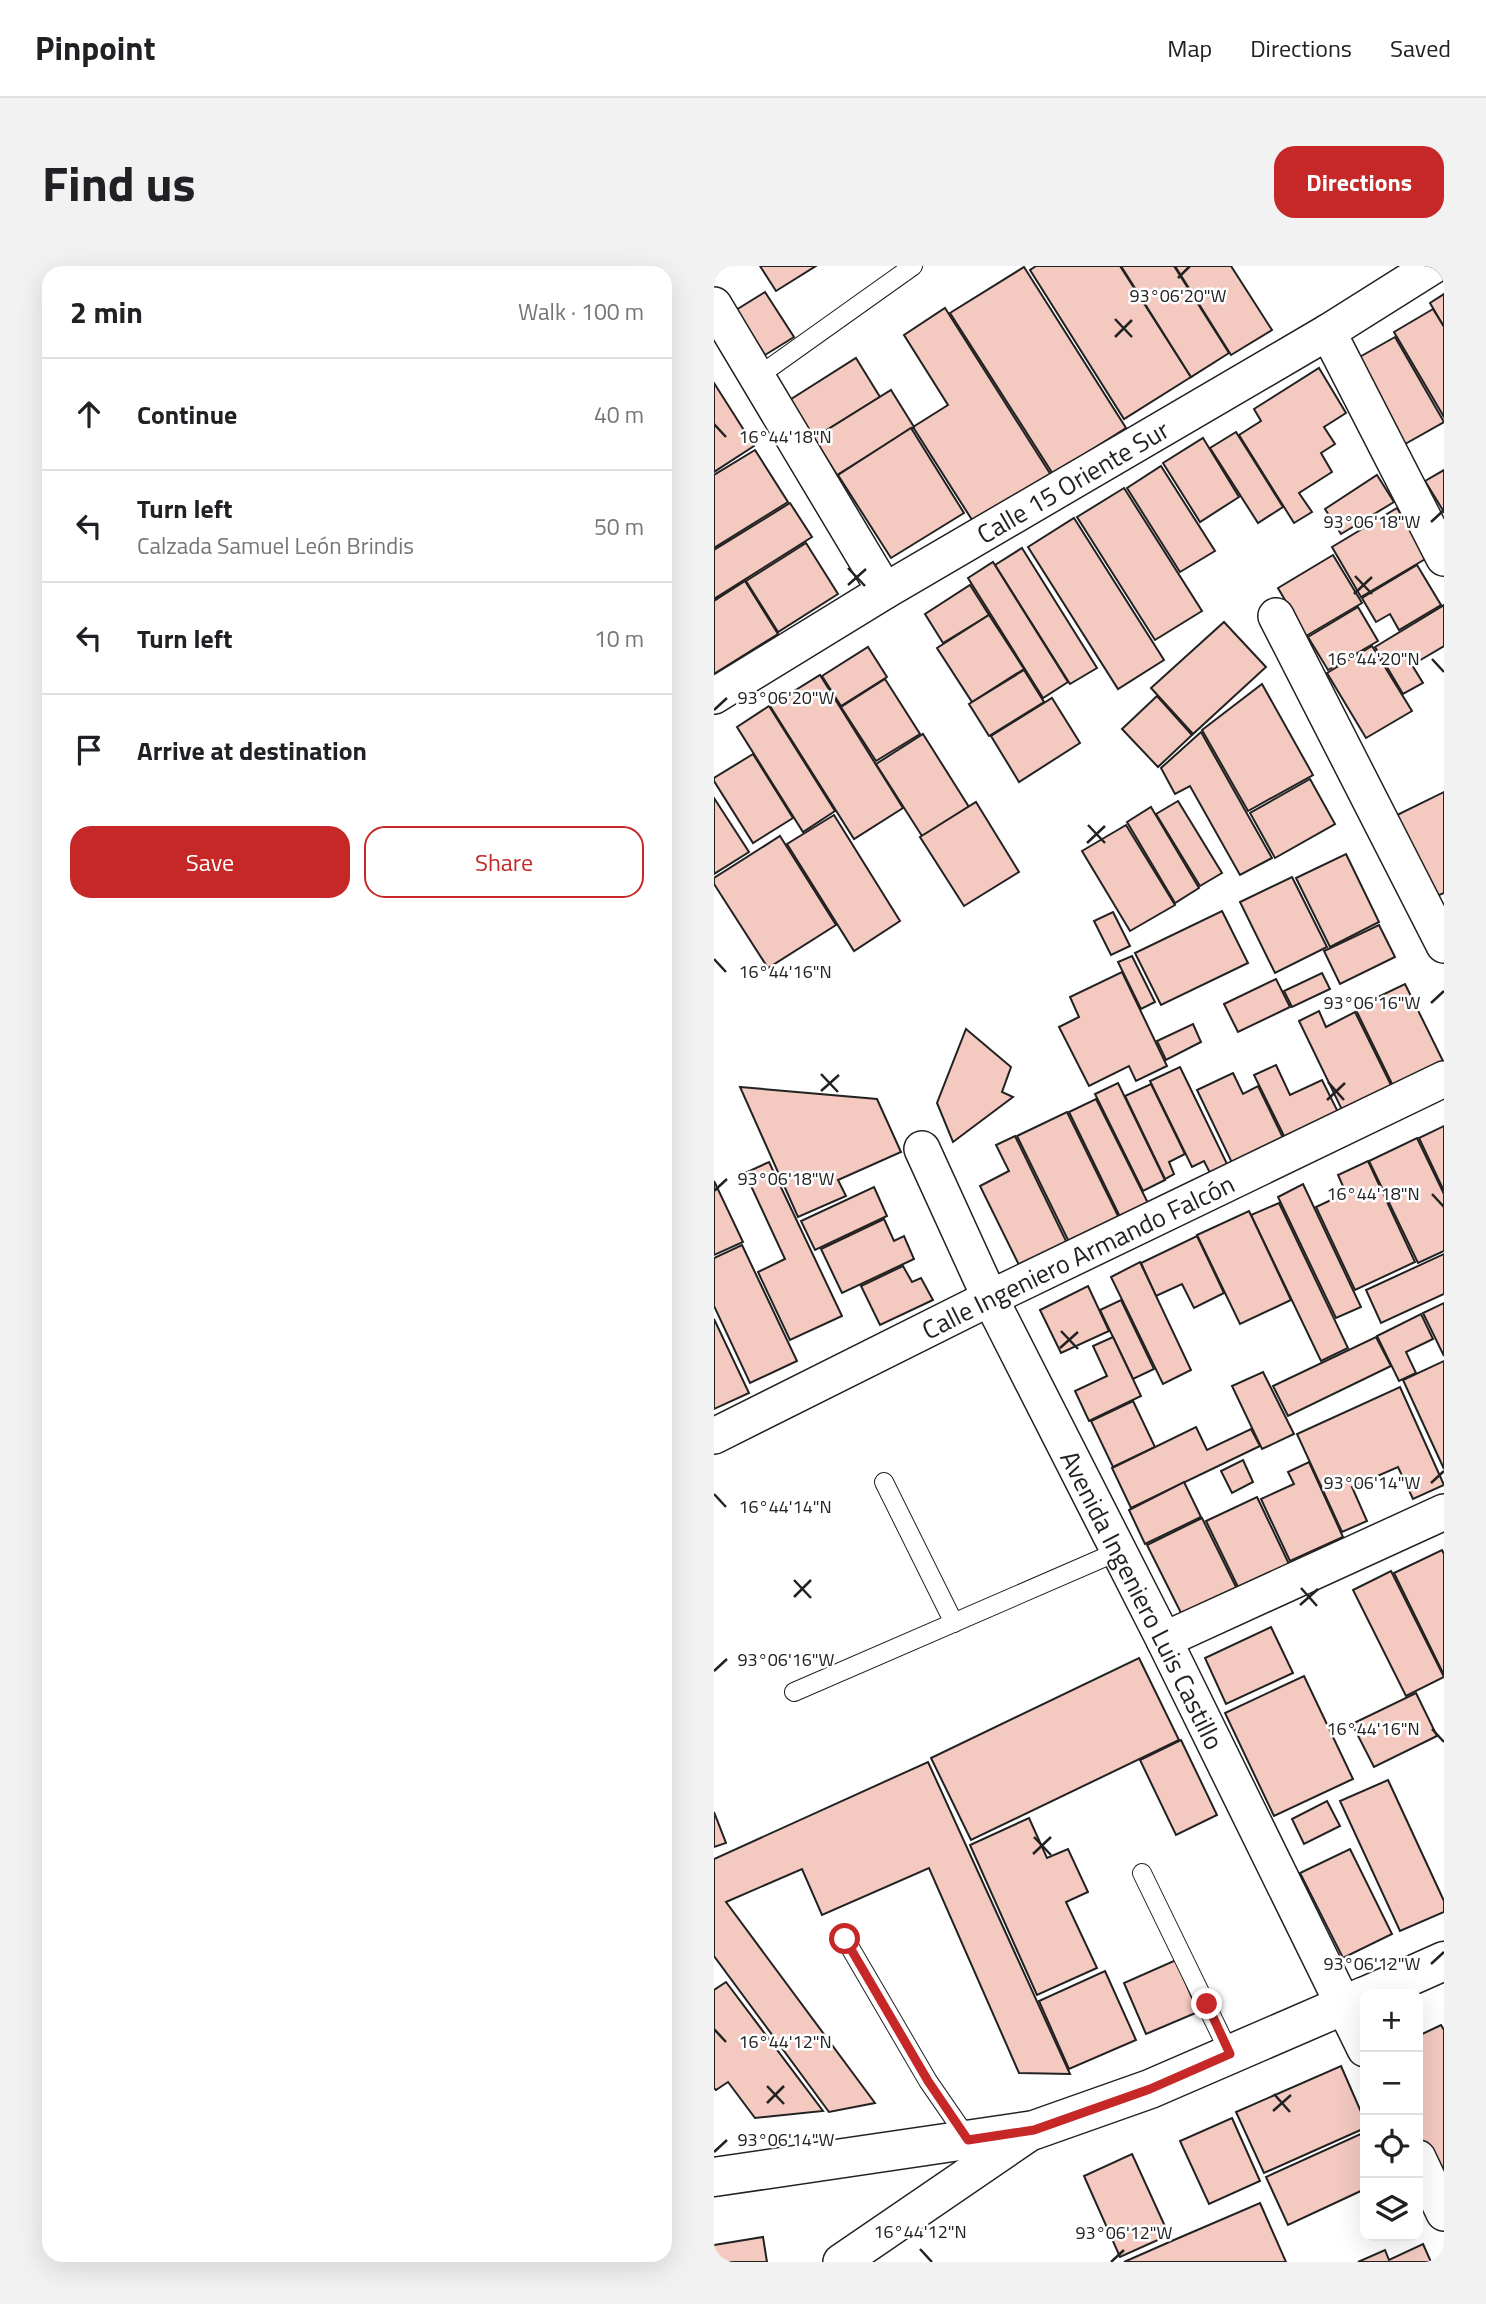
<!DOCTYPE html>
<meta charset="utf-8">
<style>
:root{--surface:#fff;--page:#f2f2f2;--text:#202124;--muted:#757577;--line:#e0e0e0;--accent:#c62828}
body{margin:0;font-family:"Titillium Web",sans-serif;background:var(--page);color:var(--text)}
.controls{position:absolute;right:21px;bottom:21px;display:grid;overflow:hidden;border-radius:14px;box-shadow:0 7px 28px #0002}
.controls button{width:63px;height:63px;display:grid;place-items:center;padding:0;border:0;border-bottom:2px solid var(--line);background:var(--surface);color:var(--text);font:35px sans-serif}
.stop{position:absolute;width:21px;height:21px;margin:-16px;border:5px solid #c62828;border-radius:50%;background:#fff}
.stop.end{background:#c62828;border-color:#fff;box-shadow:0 2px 7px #0008}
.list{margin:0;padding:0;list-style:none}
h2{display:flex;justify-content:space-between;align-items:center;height:91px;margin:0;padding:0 28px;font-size:30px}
h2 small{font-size:23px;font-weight:400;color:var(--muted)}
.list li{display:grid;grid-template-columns:46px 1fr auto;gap:21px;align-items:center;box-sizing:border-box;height:112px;padding:0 28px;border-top:2px solid var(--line)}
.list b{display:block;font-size:26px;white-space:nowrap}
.list p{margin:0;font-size:23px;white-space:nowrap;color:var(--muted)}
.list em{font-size:23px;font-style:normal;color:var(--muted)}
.actions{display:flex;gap:14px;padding:21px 28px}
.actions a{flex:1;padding:16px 0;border:2px solid var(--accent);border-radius:21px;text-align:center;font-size:24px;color:var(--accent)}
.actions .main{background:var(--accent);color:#fff}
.icon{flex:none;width:38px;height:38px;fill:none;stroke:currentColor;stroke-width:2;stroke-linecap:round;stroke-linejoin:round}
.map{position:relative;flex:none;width:730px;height:1996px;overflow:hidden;border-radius:21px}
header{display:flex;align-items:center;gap:42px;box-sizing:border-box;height:98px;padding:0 35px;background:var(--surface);border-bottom:2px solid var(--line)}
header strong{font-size:33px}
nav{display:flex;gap:38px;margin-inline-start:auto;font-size:24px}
.intro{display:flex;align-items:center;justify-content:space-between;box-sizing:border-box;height:168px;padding:0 42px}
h1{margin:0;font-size:49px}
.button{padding:18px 32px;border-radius:21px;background:var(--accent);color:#fff;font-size:24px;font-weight:700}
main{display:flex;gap:42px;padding:0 42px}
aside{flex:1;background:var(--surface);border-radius:21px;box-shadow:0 7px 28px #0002}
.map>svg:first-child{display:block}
.building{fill:#f3c9c0;stroke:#222;stroke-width:2}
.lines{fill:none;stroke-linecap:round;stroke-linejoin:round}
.lane-casing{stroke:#222;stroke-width:20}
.street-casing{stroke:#222;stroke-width:38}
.secondary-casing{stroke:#222;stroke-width:41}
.lane{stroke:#fff;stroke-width:18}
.street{stroke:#fff;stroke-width:35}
.secondary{stroke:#fff;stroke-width:38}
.route{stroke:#c62828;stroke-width:9}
.ticks{fill:none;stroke:#222;stroke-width:2.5}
.labels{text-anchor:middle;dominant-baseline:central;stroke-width:5;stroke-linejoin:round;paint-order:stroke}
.street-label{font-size:26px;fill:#222;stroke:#fff}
.ticks-label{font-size:18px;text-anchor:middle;fill:#222;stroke:#fff;stroke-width:5;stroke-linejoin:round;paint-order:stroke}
</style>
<header>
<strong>Pinpoint</strong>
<nav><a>Map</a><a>Directions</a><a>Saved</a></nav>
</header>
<div class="intro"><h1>Find us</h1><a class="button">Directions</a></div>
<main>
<aside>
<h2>2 min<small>Walk · 100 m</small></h2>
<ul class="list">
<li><svg class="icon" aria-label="ahead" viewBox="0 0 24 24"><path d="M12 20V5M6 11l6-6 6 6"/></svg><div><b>Continue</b></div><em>40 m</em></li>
<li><svg class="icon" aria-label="left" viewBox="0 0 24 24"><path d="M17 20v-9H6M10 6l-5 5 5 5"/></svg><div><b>Turn left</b><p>Calzada Samuel León Brindis</p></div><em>50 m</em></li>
<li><svg class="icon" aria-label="left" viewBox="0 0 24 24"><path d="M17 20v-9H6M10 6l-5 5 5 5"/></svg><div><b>Turn left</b></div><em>10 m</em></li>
<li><svg class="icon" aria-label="arrive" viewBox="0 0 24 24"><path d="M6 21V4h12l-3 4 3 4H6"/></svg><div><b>Arrive at destination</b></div></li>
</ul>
<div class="actions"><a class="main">Save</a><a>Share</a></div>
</aside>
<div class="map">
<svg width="730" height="1996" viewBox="0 0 730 1996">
<rect width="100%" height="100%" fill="#fff"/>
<g class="building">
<path d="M46,0H102L62,25Z"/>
<path d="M322,0H406L477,111L410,153L316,4Z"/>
<path d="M407,0H460L515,87L477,111Z"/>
<path d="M461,0H517L558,64L517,89Z"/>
<path d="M310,1L412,162L339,208L236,47Z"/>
<path d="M51,26L80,71L51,89L22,44Z"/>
<path d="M730,28V61L716,37Z"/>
<path d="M231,42L337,209L260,257L199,161L234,139L190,69Z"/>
<path d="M719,43L730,61V151L680,66Z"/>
<path d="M681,71L730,156L684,182L635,97Z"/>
<path d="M142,92L166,131L98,173L74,135Z"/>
<path d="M605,102L632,147L610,161L621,178L607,187L618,206L585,227L598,246L580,257L525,169L547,155L540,143Z"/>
<path d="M0,117L40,180L0,206Z"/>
<path d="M177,124L200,161L123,209L100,172Z"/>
<path d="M197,162L250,247L177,292L124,209Z"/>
<path d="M522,166L569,241L544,257L496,182Z"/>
<path d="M489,172L525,231L486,256L449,197Z"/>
<path d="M41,184L74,236L0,282V209Z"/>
<path d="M447,200L501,285L466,306L413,222Z"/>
<path d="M730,204V246L711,215Z"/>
<path d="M663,209L680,236L627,268L611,243Z"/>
<path d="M410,222L488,345L441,374L363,251Z"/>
<path d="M76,237L98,271L0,333V284Z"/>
<path d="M683,242L713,292L647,331L618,281Z"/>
<path d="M360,252L450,394L404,423L314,281Z"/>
<path d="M92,277L124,328L64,366L32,315Z"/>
<path d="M308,282L383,402L356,418L281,299Z"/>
<path d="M619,289L648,337L592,370L564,322Z"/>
<path d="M279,296L354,416L329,432L254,312Z"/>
<path d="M703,299L727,339L685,364L676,348L662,356L648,332Z"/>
<path d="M31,315L64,368L0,408V335Z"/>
<path d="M256,319L275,349L229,377L211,348Z"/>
<path d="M730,339V380L698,399L709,417L689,428L661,381Z"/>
<path d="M644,341L664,375L614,404L594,371Z"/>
<path d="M275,349L310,403L258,436L223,382Z"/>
<path d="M510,356L552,401L479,468L437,422Z"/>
<path d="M658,380L698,445L652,472L613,407Z"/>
<path d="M154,381L173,411L127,440L108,410Z"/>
<path d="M310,404L330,436L275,470L255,438Z"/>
<path d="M106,409L189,542L140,573L56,440Z"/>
<path d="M171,413L206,468L162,495L127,441Z"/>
<path d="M548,418L599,509L534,545L488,464Z"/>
<path d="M443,430L478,469L444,501L408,463Z"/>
<path d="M338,432L366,477L305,516L277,470Z"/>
<path d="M55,440L121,545L89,566L23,461Z"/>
<path d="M487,466L558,592L526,609L476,520L461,528L447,502Z"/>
<path d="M209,468L255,541L208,570L162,498Z"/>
<path d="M39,488L79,552L39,577L0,515V512Z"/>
<path d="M596,513L621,558L561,592L536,547Z"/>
<path d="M730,526V627L716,633L677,552Z"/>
<path d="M0,532L35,586L0,608Z"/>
<path d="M464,535L508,607L486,620L442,548Z"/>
<path d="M262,536L305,606L250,640L206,571Z"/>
<path d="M437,541L485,622L461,637L413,556Z"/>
<path d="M120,549L186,655L140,685L73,578Z"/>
<path d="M412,559L461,639L416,665L368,585Z"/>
<path d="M66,570L122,659L54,702L0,618V612Z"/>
<path d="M632,588L665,656L616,681L582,612Z"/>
<path d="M578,611L613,681L561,707L526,636Z"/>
<path d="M508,645L534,697L447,739L421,687Z"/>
<path d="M399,646L416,680L397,689L380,655Z"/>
<path d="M665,659L681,691L626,718L610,685Z"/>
<path d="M418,690L441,736L427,743L404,696Z"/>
<path d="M408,706L453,800L422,815L415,800L375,820L345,761L365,751L356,731Z"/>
<path d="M608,707L616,723L578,741L570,725Z"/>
<path d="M562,713L576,741L524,766L510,738Z"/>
<path d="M691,718L730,797L683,828L641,742Z"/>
<path d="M605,745L612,761L641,746L679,823L630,848L585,755Z"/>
<path d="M479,758L487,776L452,794L443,775Z"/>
<path d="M252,763L297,801L288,826L299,831L239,876L223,837Z"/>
<path d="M562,799L576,829L608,814L625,848L572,874L540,809Z"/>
<path d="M466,801L515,902L498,911L490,895L478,901L436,815Z"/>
<path d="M519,807L529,828L544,820L571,876L520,901L483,824Z"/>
<path d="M404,817L451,914L429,925L381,828Z"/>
<path d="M437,818L471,888L455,896L460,908L451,913L411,830Z"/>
<path d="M26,821L163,833L187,886L124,914L132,930L84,951Z"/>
<path d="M382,833L436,941L408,955L355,846Z"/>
<path d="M353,846L407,956L357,980L303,870Z"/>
<path d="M730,860V925L705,872Z"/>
<path d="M301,870L353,977L306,1001L266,920L295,905L282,879Z"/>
<path d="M703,872L730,928V985L704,997L655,895Z"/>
<path d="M654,895L701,996L641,1024L602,941L632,927L624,909Z"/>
<path d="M55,896L128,1050L76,1074L44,1006L71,993L31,907Z"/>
<path d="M0,915L29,976L0,989Z"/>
<path d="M589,918L647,1041L622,1052L564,931Z"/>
<path d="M160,921L173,950L101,984L87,955Z"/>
<path d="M565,937L634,1082L607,1095L537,949Z"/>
<path d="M535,945L577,1034L526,1058L483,969Z"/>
<path d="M170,953L180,975L190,970L200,993L128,1027L107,983Z"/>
<path d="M483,970L510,1027L480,1042L468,1018L442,1030L427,997Z"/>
<path d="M28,979L83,1095L36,1117L0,1040V992Z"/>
<path d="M730,988V1028L667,1057L652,1024Z"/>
<path d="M426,996L477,1104L449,1118L397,1011Z"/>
<path d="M189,1000L198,1016L207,1012L219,1034L166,1059L147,1020Z"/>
<path d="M374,1020L395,1065L347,1087L326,1044Z"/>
<path d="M407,1034L440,1103L419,1113L386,1044Z"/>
<path d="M730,1037V1090L709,1047Z"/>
<path d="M707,1048L719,1073L692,1086L702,1107L685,1115L663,1070Z"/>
<path d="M0,1053L35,1127L0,1143Z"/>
<path d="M399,1071L427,1130L375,1155L361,1125L393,1110L379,1080Z"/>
<path d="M662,1071L677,1100L574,1150L559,1120Z"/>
<path d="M730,1095V1203L689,1114Z"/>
<path d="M549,1106L580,1168L548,1183L518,1120Z"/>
<path d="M686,1121L730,1219L699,1233L684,1201L638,1221L653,1255L628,1266L583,1168Z"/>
<path d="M419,1135L441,1181L399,1201L377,1155Z"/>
<path d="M482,1161L493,1184L537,1163L546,1180L417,1242L398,1202Z"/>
<path d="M529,1194L539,1216L518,1227L507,1205Z"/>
<path d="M595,1196L629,1271L576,1295L547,1233L580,1218L574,1206Z"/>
<path d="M470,1216L487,1251L431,1278L415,1244Z"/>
<path d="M543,1231L575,1298L525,1323L492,1255Z"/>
<path d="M488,1252L523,1323L468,1349L433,1279Z"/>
<path d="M728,1284L730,1288V1409L680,1307Z"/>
<path d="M677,1305L730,1411L692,1430L639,1324Z"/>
<path d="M557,1361L579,1407L512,1438L491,1392Z"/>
<path d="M425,1392L465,1474L257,1574L217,1492Z"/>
<path d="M590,1410L639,1513L560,1550L511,1447Z"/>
<path d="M702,1427L723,1470L660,1501L638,1458Z"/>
<path d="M467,1474L503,1549L462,1569L426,1494Z"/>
<path d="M214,1496L356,1808L305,1807L215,1602L108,1649L88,1603L12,1636L161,1837L115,1846L0,1690V1593Z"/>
<path d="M674,1514L730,1635V1646L686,1665L626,1535Z"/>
<path d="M613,1535L626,1560L590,1578L578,1553Z"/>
<path d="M0,1546L12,1577L0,1581Z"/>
<path d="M315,1552L333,1592L354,1583L374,1626L352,1636L383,1702L323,1729L256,1579Z"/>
<path d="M636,1583L678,1668L629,1692L586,1607Z"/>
<path d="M462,1694L484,1746L432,1768L410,1717Z"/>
<path d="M391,1705L422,1774L355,1803L325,1735Z"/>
<path d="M12,1716L109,1845L41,1852L14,1816L2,1824L0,1822V1724Z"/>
<path d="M727,1759L730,1764V1924L704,1869V1770Z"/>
<path d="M627,1800L651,1855V1862L550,1907L522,1846Z"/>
<path d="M518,1852L546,1915L495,1938L466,1875Z"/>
<path d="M651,1866V1923L574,1959L552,1911Z"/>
<path d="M418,1888L455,1969L406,1991L370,1910Z"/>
<path d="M546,1937L572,1996H410L460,1974Z"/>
<path d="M49,1971L53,1996H0V1979Z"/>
<path d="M709,1978L717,1996H644L671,1984L675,1994Z"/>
</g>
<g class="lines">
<defs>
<g id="lane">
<path d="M43,111L199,0"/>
<path d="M170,1216L240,1357"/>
<path d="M80,1426L405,1285"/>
<path d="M428,1607L516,1788"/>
<path d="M131,1673L214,1815L254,1873"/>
</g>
<g id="street">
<path d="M0,39L171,325"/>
<path d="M614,66L730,292"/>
<path d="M562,350L730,679"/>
<path id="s1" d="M0,430L171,325L614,66L719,0"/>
<path id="s2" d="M208,883L276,1032L450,1374L651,1783"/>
<path id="s3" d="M0,1170L276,1032L730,813"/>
<path d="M450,1374L730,1246"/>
<path d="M704,1892L730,1947"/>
<path d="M127,1996L320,1864"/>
</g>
<g id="secondary">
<path d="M656,1728L730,1695"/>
<path d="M0,1911L320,1864L436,1823L651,1730"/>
</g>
</defs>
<use href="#lane" class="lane-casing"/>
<use href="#street" class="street-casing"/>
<use href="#secondary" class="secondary-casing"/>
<use href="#lane" class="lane"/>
<use href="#street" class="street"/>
<use href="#secondary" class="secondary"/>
</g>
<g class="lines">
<path class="route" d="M131,1673L214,1815L254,1874L320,1864L436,1823L516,1788L493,1738"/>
</g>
<path class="ticks" d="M464,12L476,0M401,53L418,71M401,71L418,54M0,158L12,171M717,256L730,244M134,302L151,320M641,310L658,328M134,319L152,303M640,328L658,311M718,393L730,406M0,444L13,432M374,559L391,577M373,577L391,560M0,693L12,706M717,737L730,725M107,808L124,826M614,816L630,834M107,825L125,809M613,834L631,817M0,925L13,913M718,928L730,941M347,1065L364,1083M346,1082L364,1066M717,1217L730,1205M0,1228L12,1241M80,1314L97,1332M587,1322L603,1340M80,1331L97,1314M586,1339L604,1323M0,1405L13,1393M718,1463L730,1476M320,1571L337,1589M319,1588L337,1571M717,1698L730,1686M0,1763L12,1776M53,1820L70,1838M560,1828L576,1846M53,1837L70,1820M559,1845L577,1829M0,1886L13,1874M206,1983L218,1996M397,1996L410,1984"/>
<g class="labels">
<g class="street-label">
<text stroke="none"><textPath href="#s1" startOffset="418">Calle 15 Oriente Sur</textPath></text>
<text stroke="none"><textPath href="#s3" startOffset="406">Calle Ingeniero Armando Falcón</textPath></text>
<text stroke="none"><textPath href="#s2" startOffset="502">Avenida Ingeniero Luis Castillo</textPath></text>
</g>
</g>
<g class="ticks-label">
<text x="464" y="36">93°06'20"W</text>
<text x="71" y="177">16°44'18"N</text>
<text x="658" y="262">93°06'18"W</text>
<text x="659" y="399">16°44'20"N</text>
<text x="72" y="438">93°06'20"W</text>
<text x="71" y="712">16°44'16"N</text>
<text x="658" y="743">93°06'16"W</text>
<text x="72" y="919">93°06'18"W</text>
<text x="659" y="934">16°44'18"N</text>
<text x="658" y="1223">93°06'14"W</text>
<text x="71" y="1247">16°44'14"N</text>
<text x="72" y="1400">93°06'16"W</text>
<text x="659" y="1469">16°44'16"N</text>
<text x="658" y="1704">93°06'12"W</text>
<text x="71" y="1782">16°44'12"N</text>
<text x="72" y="1880">93°06'14"W</text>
<text x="206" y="1972">16°44'12"N</text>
<text x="410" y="1973">93°06'12"W</text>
</g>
</svg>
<div class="controls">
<button>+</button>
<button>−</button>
<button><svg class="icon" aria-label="locate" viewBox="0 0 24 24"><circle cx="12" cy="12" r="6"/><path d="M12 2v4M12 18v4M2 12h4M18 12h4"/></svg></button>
<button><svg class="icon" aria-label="layers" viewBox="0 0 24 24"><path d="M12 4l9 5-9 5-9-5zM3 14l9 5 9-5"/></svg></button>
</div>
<div class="stop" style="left:131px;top:1673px"></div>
<div class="stop end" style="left:493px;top:1738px"></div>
</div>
</main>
